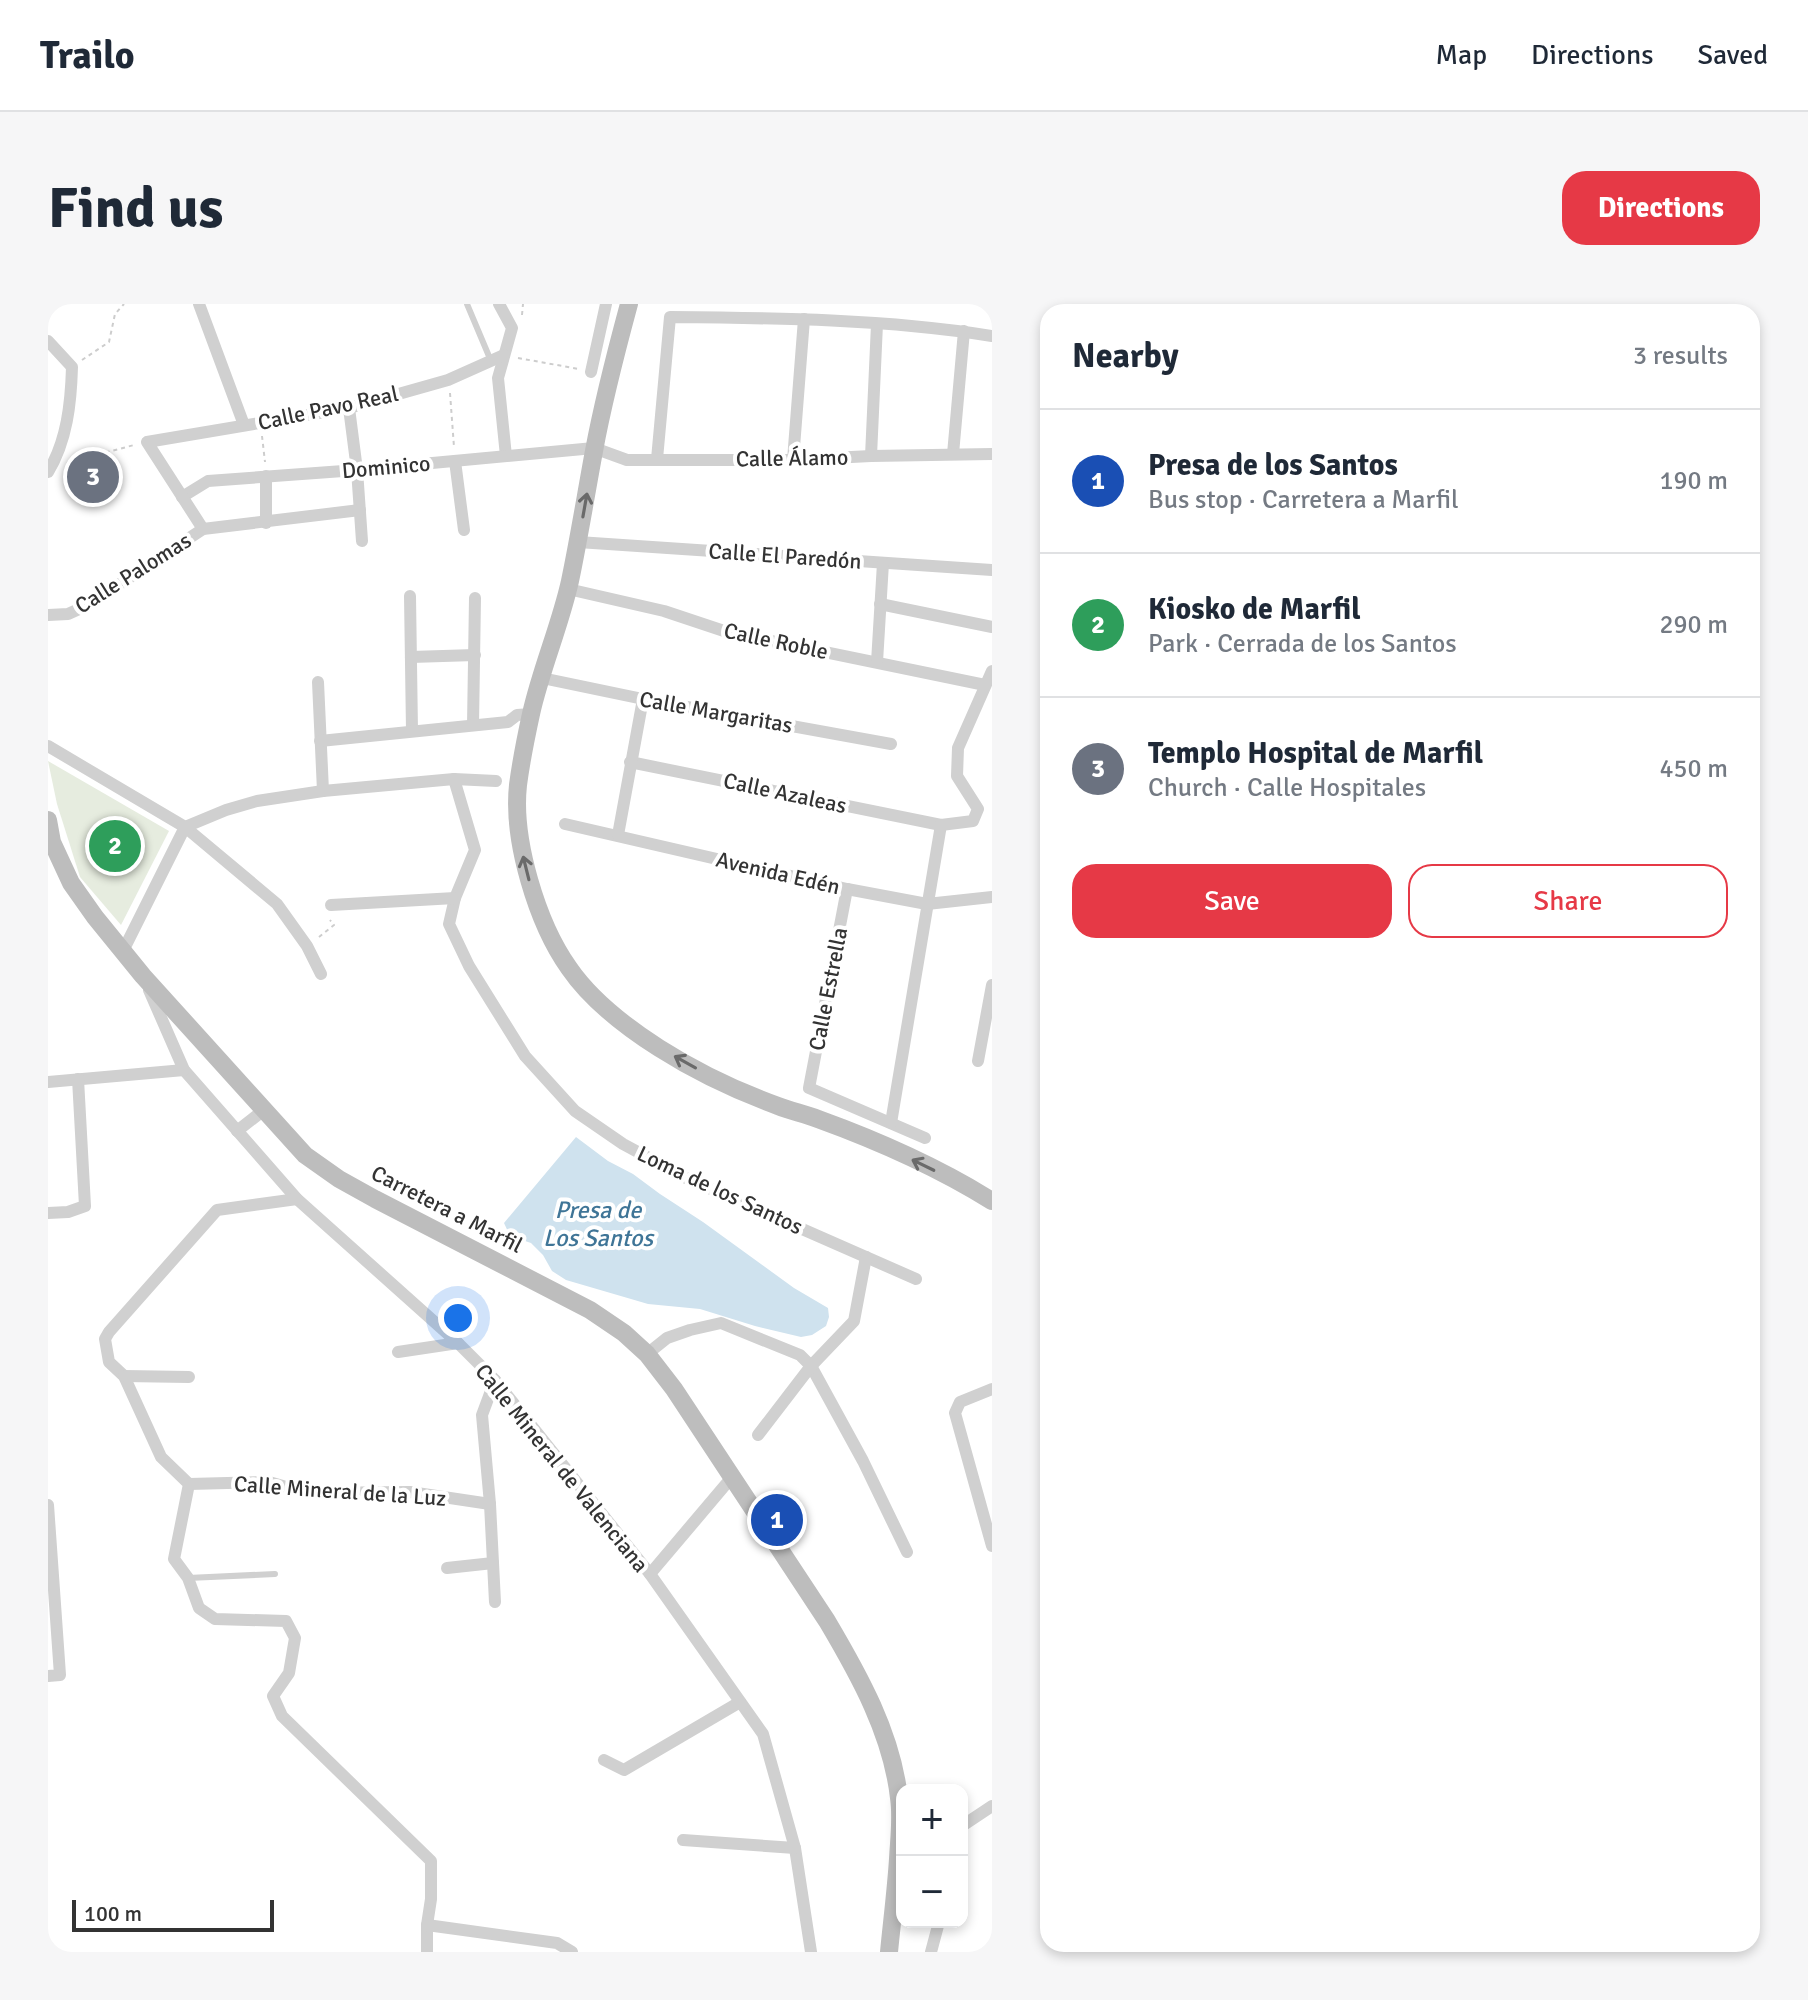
<!DOCTYPE html>
<meta charset="utf-8">
<style>
:root{--surface:#fff;--page:#f6f6f7;--text:#1f2937;--muted:#747a83;--line:#e0e1e3;--accent:#e63946}
body{margin:0;font-family:Signika,sans-serif;background:var(--page);color:var(--text)}
.controls{position:absolute;right:24px;bottom:24px;display:grid;overflow:hidden;border-radius:16px;box-shadow:0 4px 12px #0003}
.controls button{width:72px;height:72px;display:grid;place-items:center;padding:0;border:0;border-bottom:2px solid var(--line);background:var(--surface);color:var(--text);font:40px sans-serif}
.scale{position:absolute;left:24px;bottom:20px;width:202px;box-sizing:border-box;padding-left:8px;border:4px solid #333;border-top:0;font-size:22px;line-height:28px;white-space:nowrap;color:#333;-webkit-text-stroke:6px #fff;paint-order:stroke}
.you{position:absolute;left:410px;top:1014px;width:28px;height:28px;margin:-20px;border:6px solid #fff;border-radius:50%;background:#1a73e8;box-shadow:0 0 0 12px #1a73e833}
.badge{display:grid;place-items:center;width:52px;height:52px;border-radius:50%;background:var(--accent);color:#fff;font-size:26px;font-weight:700}
.pin{position:absolute;translate:-50% -50%;border:4px solid #fff;box-shadow:0 2px 8px #0006}
.list{margin:0;padding:0;list-style:none}
h2{display:flex;justify-content:space-between;align-items:center;height:104px;margin:0;padding:0 32px;font-size:34px}
h2 small{font-size:26px;font-weight:400;color:var(--muted)}
.list li{display:grid;grid-template-columns:52px 1fr auto;gap:24px;align-items:center;box-sizing:border-box;height:144px;padding:0 32px;border-top:2px solid var(--line)}
.list b{display:block;font-size:30px;white-space:nowrap}
.list p{margin:0;font-size:26px;white-space:nowrap;color:var(--muted)}
.list em{font-size:26px;font-style:normal;color:var(--muted)}
.actions{display:flex;gap:16px;padding:24px 32px}
.actions a{flex:1;padding:18px 0;border:2px solid var(--accent);border-radius:24px;text-align:center;font-size:28px;color:var(--accent)}
.actions .main{background:var(--accent);color:#fff}
.map{position:relative;flex:none;width:944px;height:1648px;overflow:hidden;border-radius:24px}
header{display:flex;align-items:center;gap:48px;box-sizing:border-box;height:112px;padding:0 40px;background:var(--surface);border-bottom:2px solid var(--line)}
header strong{font-size:38px}
nav{display:flex;gap:44px;margin-inline-start:auto;font-size:28px}
.intro{display:flex;align-items:center;justify-content:space-between;box-sizing:border-box;height:192px;padding:0 48px}
h1{margin:0;font-size:56px}
.button{padding:20px 36px;border-radius:24px;background:var(--accent);color:#fff;font-size:28px;font-weight:700}
main{display:flex;gap:48px;padding:0 48px}
aside{flex:1;background:var(--surface);border-radius:24px;box-shadow:0 4px 12px #0003}
.map>svg:first-child{display:block}
.green{fill:#e6ecdf}
.water{fill:#cfe2ee}
.lines{fill:none;stroke-linecap:round;stroke-linejoin:round}
.path{stroke:#cdcdcd;stroke-width:2;stroke-dasharray:4 4;stroke-linecap:butt}
.lane{stroke:#d0d0d0;stroke-width:6}
.street{stroke:#d0d0d0;stroke-width:12}
.secondary{stroke:#bdbdbd;stroke-width:18}
.oneway{stroke:#6a6a6a}
.labels{text-anchor:middle;dominant-baseline:central;stroke-width:8;stroke-linejoin:round;paint-order:stroke}
.street-label{font-size:22px;fill:#333;stroke:#fff}
.water-label{font-size:24px;font-style:italic;fill:#3f7597;stroke:#fff}
</style>
<header>
<strong>Trailo</strong>
<nav><a>Map</a><a>Directions</a><a>Saved</a></nav>
</header>
<div class="intro"><h1>Find us</h1><a class="button">Directions</a></div>
<main>
<div class="map">
<svg width="944" height="1648" viewBox="0 0 944 1648">
<rect width="100%" height="100%" fill="#fff"/>
<path class="green" d="M0,457L121,527L73,621L32,573L9,500Z"/>
<path class="water" d="M528,833L560,857L585,870L612,890L655,918L746,984L780,1004L781,1013L778,1022L764,1031L753,1033L707,1022L652,1005L600,1000L583,995L518,976L504,967L495,951L483,939L462,932L456,919Z"/>
<g class="lines">
<g class="path">
<path d="M474,11L475,0"/>
<path d="M470,54L531,65"/>
<path d="M34,56L61,38L67,10L76,0"/>
<path d="M402,89L406,143"/>
<path d="M214,132L217,158"/>
<path d="M19,159L86,141"/>
<path d="M271,633L286,621L282,616"/>
</g>
<g class="lane">
<path d="M419,0L443,57"/>
<path d="M140,1274L227,1270"/>
</g>
<g class="street">
<path d="M151,0L196,121"/>
<path d="M451,0L464,24L450,74L458,152"/>
<path d="M0,37L24,63C23,99 19,137 0,168"/>
<path d="M543,68L558,0"/>
<path d="M301,104L309,166L314,237"/>
<path d="M905,150L916,27"/>
<path d="M823,152L829,20"/>
<path d="M609,155L622,13C729,14 838,15 944,32"/>
<path d="M745,156L756,15"/>
<path d="M407,157L416,226"/>
<path d="M134,193L160,177L309,166L546,144L579,156H745L823,152L944,150"/>
<path d="M218,219V172"/>
<path d="M155,225L99,138L301,104L400,76L456,51"/>
<path d="M530,238L944,266"/>
<path d="M520,285L616,307L679,328L937,381"/>
<path d="M362,292L364,427"/>
<path d="M832,300L944,323"/>
<path d="M0,311L20,310L40,301L155,225L312,206"/>
<path d="M363,353L427,351"/>
<path d="M829,358L835,259"/>
<path d="M494,374L595,395L843,440"/>
<path d="M270,378L275,487"/>
<path d="M425,421L427,294"/>
<path d="M272,437L460,418L469,411L483,410"/>
<path d="M0,442L137,523L229,600L259,642L273,670"/>
<path d="M582,458L893,521L925,517L930,505L909,472L910,444L944,367"/>
<path d="M406,475L427,546L407,594L401,620L421,662L477,752L527,807L575,840L638,874L868,975"/>
<path d="M517,520L799,585L879,600L944,593"/>
<path d="M570,531L595,395"/>
<path d="M799,585L761,784L877,834"/>
<path d="M283,601L407,594"/>
<path d="M75,647L137,523L178,506L209,497L275,487L406,475L448,477"/>
<path d="M101,686L136,766L249,895L410,1039L447,1076L602,1270L715,1430L747,1544L763,1648"/>
<path d="M930,757L944,681"/>
<path d="M0,778L136,766"/>
<path d="M843,819L893,521"/>
<path d="M189,827L216,806"/>
<path d="M249,895L169,906L61,1028L57,1035L61,1058L76,1072L113,1153L141,1180L126,1255L140,1274L151,1304L167,1315L238,1317L247,1334L241,1369L225,1392L234,1412L383,1557V1595L379,1621V1648"/>
<path d="M0,909L20,908L37,902L30,775"/>
<path d="M350,1048L410,1039"/>
<path d="M599,1050L619,1034L642,1026L673,1019L752,1051L763,1062L815,1157L859,1248"/>
<path d="M76,1072L141,1073"/>
<path d="M944,1085L912,1098L907,1109L944,1242"/>
<path d="M710,1131L763,1062L806,1017L818,953"/>
<path d="M141,1180L221,1178L259,1189L362,1188L442,1200"/>
<path d="M0,1201L12,1371L0,1372"/>
<path d="M399,1264L445,1259"/>
<path d="M602,1270L684,1173"/>
<path d="M447,1298L442,1200L434,1111L447,1076"/>
<path d="M556,1456L576,1466L692,1398"/>
<path d="M914,1522L944,1502"/>
<path d="M635,1536L747,1544"/>
<path d="M379,1621L509,1639L524,1648"/>
<path d="M883,1648L891,1618"/>
</g>
<g class="secondary">
<path d="M581,0C568,48 555,98 546,147C538,190 531,234 522,277C512,322 493,365 483,410C478,433 473,458 470,481C464,536 489,619 521,664C543,696 578,723 611,744C647,767 689,787 730,802C743,807 757,810 770,815C828,836 891,864 944,897"/>
<path d="M0,516L4,538L23,579L47,613L95,672L257,851L291,875L327,895L542,1006L576,1029L599,1050L626,1085L779,1317C811,1371 844,1430 851,1494C854,1514 851,1535 850,1555C848,1586 844,1617 841,1648"/>
</g>
</g>
<defs><path id="oneway-shaft" d="M-6 0H5M1.5-3L5.5 0L1.5 3" fill="none" stroke-width="1.6" stroke-linecap="round" stroke-linejoin="round" transform="scale(2)"/></defs>
<g class="oneway">
<use href="#oneway-shaft" transform="translate(537 201) rotate(-80)"/>
<use href="#oneway-shaft" transform="translate(478 564) rotate(-104)"/>
<use href="#oneway-shaft" transform="translate(637 758) rotate(-151)"/>
<use href="#oneway-shaft" transform="translate(875 861) rotate(-154)"/>
</g>
<g class="labels">
<g class="street-label">
<text transform="translate(280 104) rotate(-12)">Calle Pavo Real</text>
<text transform="translate(744 154) rotate(-1)">Calle Álamo</text>
<text transform="translate(338 163) rotate(-5)">Dominico</text>
<text transform="translate(737 252) rotate(4)">Calle El Paredón</text>
<text transform="translate(85 269) rotate(-32)">Calle Palomas</text>
<text transform="translate(728 337) rotate(12)">Calle Roble</text>
<text transform="translate(668 408) rotate(10)">Calle Margaritas</text>
<text transform="translate(737 489) rotate(12)">Calle Azaleas</text>
<text transform="translate(730 569) rotate(13)">Avenida Edén</text>
<text transform="translate(780 685) rotate(-79)">Calle Estrella</text>
<text transform="translate(672 886) rotate(25)">Loma de los Santos</text>
<text transform="translate(399 905) rotate(27)">Carretera a Marfil</text>
<text transform="translate(514 1164) rotate(51)">Calle Mineral de Valenciana</text>
<text transform="translate(292 1187) rotate(4)">Calle Mineral de la Luz</text>
</g>
<g class="water-label">
<text x="550" y="906">Presa de<tspan x="550" dy="28">Los Santos</tspan></text>
</g>
</g>
</svg>
<div class="controls">
<button>+</button>
<button>−</button>
</div>
<div class="scale">100 m</div>
<div class="you"></div>
<div class="pin badge" style="left:729px;top:1216px;background:#1a4fb4">1</div>
<div class="pin badge" style="left:67px;top:542px;background:#2e9e5b">2</div>
<div class="pin badge" style="left:45px;top:173px;background:#6b7280">3</div>
</div>
<aside>
<h2>Nearby<small>3 results</small></h2>
<ul class="list">
<li><span class="badge" style="background:#1a4fb4">1</span><div><b>Presa de los Santos</b><p>Bus stop · Carretera a Marfil</p></div><em>190 m</em></li>
<li><span class="badge" style="background:#2e9e5b">2</span><div><b>Kiosko de Marfil</b><p>Park · Cerrada de los Santos</p></div><em>290 m</em></li>
<li><span class="badge" style="background:#6b7280">3</span><div><b>Templo Hospital de Marfil</b><p>Church · Calle Hospitales</p></div><em>450 m</em></li>
</ul>
<div class="actions"><a class="main">Save</a><a>Share</a></div>
</aside>
</main>
